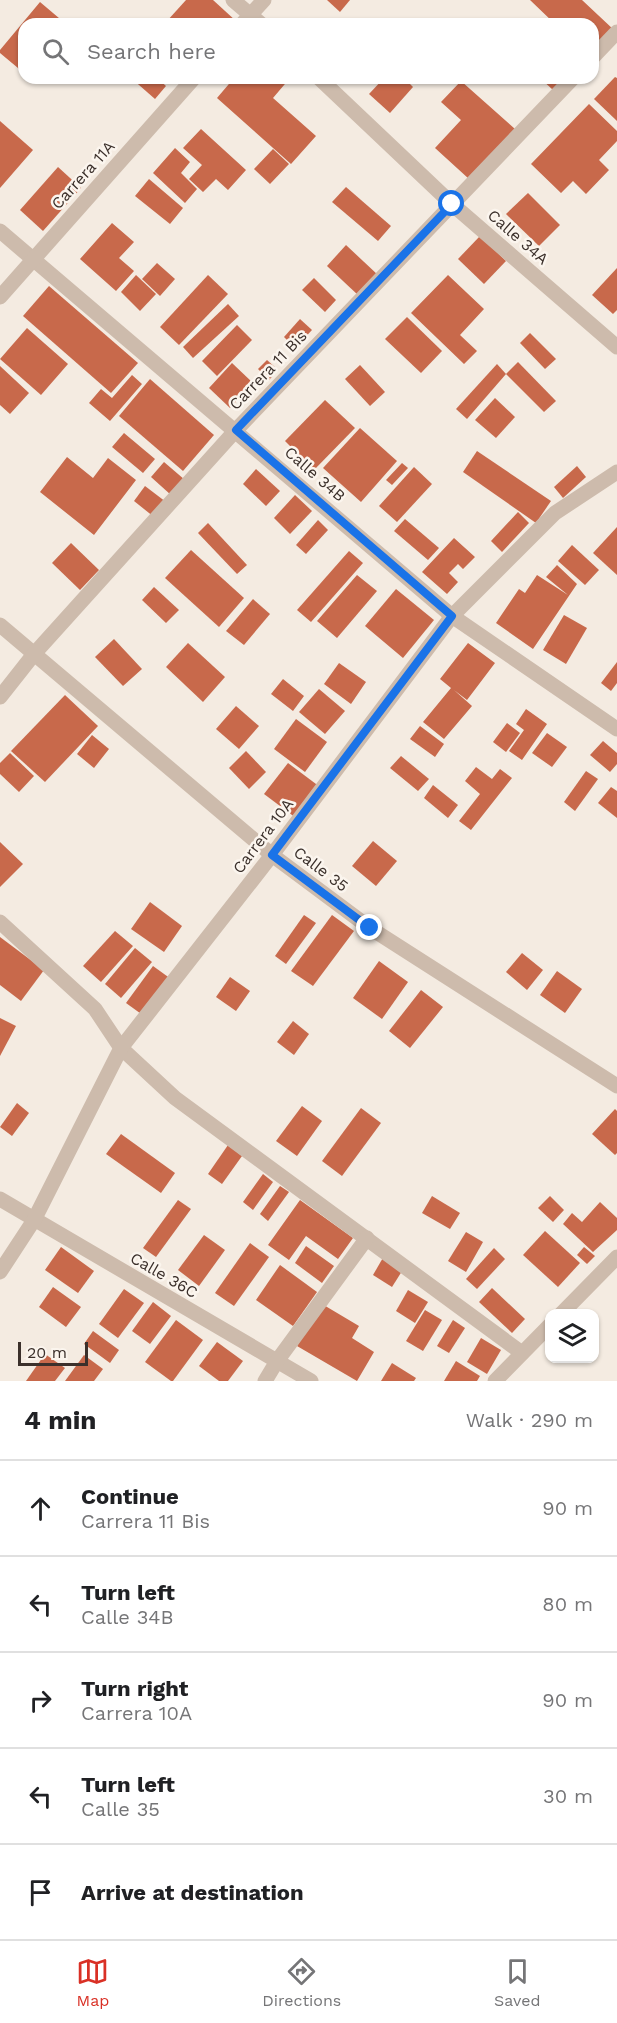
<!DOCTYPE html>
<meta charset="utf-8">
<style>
:root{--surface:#fff;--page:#f6f6f6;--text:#202124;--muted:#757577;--line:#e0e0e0;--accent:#d93025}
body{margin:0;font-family:"Work Sans",sans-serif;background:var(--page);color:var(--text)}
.controls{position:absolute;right:18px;bottom:18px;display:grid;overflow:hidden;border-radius:12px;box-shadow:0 2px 4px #0004}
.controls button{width:54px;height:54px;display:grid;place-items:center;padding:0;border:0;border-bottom:2px solid var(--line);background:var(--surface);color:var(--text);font:30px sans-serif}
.scale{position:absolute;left:18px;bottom:15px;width:70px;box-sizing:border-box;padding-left:6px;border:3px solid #3b302b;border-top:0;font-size:16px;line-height:21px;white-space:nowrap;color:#3b302b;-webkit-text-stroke:4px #fbf5ee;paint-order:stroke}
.stop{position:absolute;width:18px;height:18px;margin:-14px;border:4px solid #1a73e8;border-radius:50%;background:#fff}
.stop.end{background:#1a73e8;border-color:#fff;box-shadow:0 2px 6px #0008}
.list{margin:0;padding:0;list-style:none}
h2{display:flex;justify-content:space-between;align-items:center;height:78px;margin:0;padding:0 24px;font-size:26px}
h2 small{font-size:20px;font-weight:400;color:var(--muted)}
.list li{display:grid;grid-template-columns:39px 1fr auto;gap:18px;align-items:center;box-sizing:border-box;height:96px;padding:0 24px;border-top:2px solid var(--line)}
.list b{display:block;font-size:22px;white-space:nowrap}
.list p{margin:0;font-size:20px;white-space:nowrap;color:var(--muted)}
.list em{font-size:20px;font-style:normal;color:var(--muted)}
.icon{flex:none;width:33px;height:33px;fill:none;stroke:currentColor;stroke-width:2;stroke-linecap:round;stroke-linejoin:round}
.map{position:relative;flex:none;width:617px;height:1381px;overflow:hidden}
.search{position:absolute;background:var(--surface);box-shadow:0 2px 4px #0004;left:18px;right:18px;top:18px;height:66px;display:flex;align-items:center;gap:15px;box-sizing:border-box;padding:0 21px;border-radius:18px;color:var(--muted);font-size:22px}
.sheet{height:558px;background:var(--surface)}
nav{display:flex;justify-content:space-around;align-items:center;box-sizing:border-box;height:84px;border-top:2px solid var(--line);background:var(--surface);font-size:16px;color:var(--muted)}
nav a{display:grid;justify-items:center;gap:3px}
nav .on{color:var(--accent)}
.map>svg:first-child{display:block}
.building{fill:#c8694b}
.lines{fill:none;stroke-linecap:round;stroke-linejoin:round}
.street{stroke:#cdbbac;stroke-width:15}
.route{stroke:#1a73e8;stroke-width:8}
.labels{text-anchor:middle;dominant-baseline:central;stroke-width:5;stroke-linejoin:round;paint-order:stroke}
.street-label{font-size:16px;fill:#3b302b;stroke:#fbf5ee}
</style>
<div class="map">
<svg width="617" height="1381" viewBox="0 0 617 1381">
<rect width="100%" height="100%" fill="#f4ebe1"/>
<g class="building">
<path d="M186,0H213L236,21L234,24H170L167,21Z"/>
<path d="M327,0H350L340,12Z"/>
<path d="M530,0H582L614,30L593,52V24H555Z"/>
<path d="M40,2L66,24H24V73L0,53V50Z"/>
<path d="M615,77L617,78V121L594,99Z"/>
<path d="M131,78H157L166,86L155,99Z"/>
<path d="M234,78H290L273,98L316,136L291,164L217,98Z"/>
<path d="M384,78H404L413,87L390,113L369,94Z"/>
<path d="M540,78H564L553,90Z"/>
<path d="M461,81L515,129L469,179L435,148L461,120L441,102Z"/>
<path d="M589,104L617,131V141L599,160L609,170L586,194L573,181L561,193L531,164Z"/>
<path d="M0,121L33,150L0,188Z"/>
<path d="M201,129L246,170L228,190L216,179L203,192L189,179L202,165L183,148Z"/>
<path d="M175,148L190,162L181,173L197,189L185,203L153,173Z"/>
<path d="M273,149L289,164L270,184L254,169Z"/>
<path d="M58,167L81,188L43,231L20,210Z"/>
<path d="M149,179L183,208L170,224L135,196Z"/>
<path d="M346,187L391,226L378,241L332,202Z"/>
<path d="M528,193L560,225L539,246L506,214Z"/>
<path d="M112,223L134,242L119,258L134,271L116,291L80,259Z"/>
<path d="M480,236L506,261L484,284L458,259Z"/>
<path d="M346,245L379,276L359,296L327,266Z"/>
<path d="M157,263L175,279L160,296L142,279Z"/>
<path d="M617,268V310L613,314L592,295Z"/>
<path d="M136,275L156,294L140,311L121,292Z"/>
<path d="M208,275L228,294L179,345L160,327Z"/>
<path d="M448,275L484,309L460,335L477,351L464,364L411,313Z"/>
<path d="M314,278L336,300L325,312L302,290Z"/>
<path d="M49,286L138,363L111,393L23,316Z"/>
<path d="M228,304L239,316L193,358L183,347Z"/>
<path d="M407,317L442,351L421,373L385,339Z"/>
<path d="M300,319L312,330L295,348L284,337Z"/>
<path d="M237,325L252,340L217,376L202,361Z"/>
<path d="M27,328L68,364L41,395L0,359Z"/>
<path d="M530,333L556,359L545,369L520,343Z"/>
<path d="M267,360L278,370L269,380L258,369Z"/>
<path d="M518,362L556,401L544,412L506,374Z"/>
<path d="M232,363L253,383L230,408L209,388Z"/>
<path d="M497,364L506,374L467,419L456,409Z"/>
<path d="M360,365L385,392L370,406L345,379Z"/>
<path d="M0,366L29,393L10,414L0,405Z"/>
<path d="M132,375L142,384L110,421L89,403L101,389L112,398Z"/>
<path d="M150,379L214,435L183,471L119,416Z"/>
<path d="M495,398L515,417L496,438L475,420Z"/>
<path d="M325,400L355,428L314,470L285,441Z"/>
<path d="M360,428L397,461L361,502L323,468Z"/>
<path d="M124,433L155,459L143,473L112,447Z"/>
<path d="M477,451L551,501L536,523L463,472Z"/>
<path d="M67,457L93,478L108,458L136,480L94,535L40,492Z"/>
<path d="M164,462L185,480L171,495L151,477Z"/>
<path d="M402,463L408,468L392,485L386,480Z"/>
<path d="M577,466L586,477L563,498L554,487Z"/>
<path d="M414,467L432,484L397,522L379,506Z"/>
<path d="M256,469L280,491L266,506L243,484Z"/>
<path d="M145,486L166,502L154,517L134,501Z"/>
<path d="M295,495L312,511L290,534L274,518Z"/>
<path d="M518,512L529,523L502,552L491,541Z"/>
<path d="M405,519L439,548L428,560L394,531Z"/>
<path d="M318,520L328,530L306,554L296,545Z"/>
<path d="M208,523L247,565L237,574L198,533Z"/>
<path d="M617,527V575L593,553Z"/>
<path d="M454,538L475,557L463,569L458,564L449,573L458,582L447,594L422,572Z"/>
<path d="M71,543L99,570L80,590L52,563Z"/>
<path d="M572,545L599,570L585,585L558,561Z"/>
<path d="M191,550L244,598L219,627L165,578Z"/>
<path d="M349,551L363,563L311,622L297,610Z"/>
<path d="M557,565L577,584L533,649L496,623L519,589L525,593L537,575L568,595L546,577Z"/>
<path d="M357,575L377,591L337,638L317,621Z"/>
<path d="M154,587L179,610L166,623L142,600Z"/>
<path d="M396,589L434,620L403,658L365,626Z"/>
<path d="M253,599L270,614L244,645L226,631Z"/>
<path d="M564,615L587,628L566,664L543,650Z"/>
<path d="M114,639L142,669L123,686L95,657Z"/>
<path d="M188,643L225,677L203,702L166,667Z"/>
<path d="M468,643L495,663L467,700L454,690L472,706L444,739L423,722L451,688L440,679Z"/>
<path d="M617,662V683L611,691L601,683Z"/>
<path d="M339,663L366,682L351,704L324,684Z"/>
<path d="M283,679L304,696L293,711L271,694Z"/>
<path d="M319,689L345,711L325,734L299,712Z"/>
<path d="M65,695L98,726L45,782L11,751Z"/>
<path d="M236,706L259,726L239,749L216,729Z"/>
<path d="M526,709L547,724L522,760L509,751L524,730L516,724Z"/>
<path d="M296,719L327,742L305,772L274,749Z"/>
<path d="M507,723L520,733L506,752L493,742Z"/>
<path d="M420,726L444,744L435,757L410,739Z"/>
<path d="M547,733L567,747L552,767L532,753Z"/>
<path d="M92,735L109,749L94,768L77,754Z"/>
<path d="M603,741L617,753V764L610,772L590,755Z"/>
<path d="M246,751L266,772L249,789L229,768Z"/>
<path d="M10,753L34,776L19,792L0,774V763Z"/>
<path d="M401,756L429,779L418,791L390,768Z"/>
<path d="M288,763L320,787L296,818L264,794Z"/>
<path d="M476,767L492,779L500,769L512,778L471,830L459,821L480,794L465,781Z"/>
<path d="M586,771L598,779L575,811L564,802Z"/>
<path d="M433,785L458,805L448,818L424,798Z"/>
<path d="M611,787L617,791V818L598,803Z"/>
<path d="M373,841L397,861L376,886L352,866Z"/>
<path d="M0,842L23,864L0,887Z"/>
<path d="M150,902L182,926L164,952L131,929Z"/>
<path d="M304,915L316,923L286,964L275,956Z"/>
<path d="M332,915L354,931L313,986L291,971Z"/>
<path d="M115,931L133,946L101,982L83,966Z"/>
<path d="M0,937L44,970L21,1001L0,985Z"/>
<path d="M135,948L152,962L121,998L105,984Z"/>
<path d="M522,953L543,970L527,990L506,972Z"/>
<path d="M379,961L408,982L382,1019L353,998Z"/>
<path d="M153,966L171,979L144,1016L126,1003Z"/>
<path d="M557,971L582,989L565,1013L540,995Z"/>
<path d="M230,977L250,991L236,1011L216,997Z"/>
<path d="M421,990L443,1007L410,1048L389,1031Z"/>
<path d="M0,1018L16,1026L0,1056Z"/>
<path d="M293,1021L309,1034L294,1055L277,1042Z"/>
<path d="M17,1103L29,1113L12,1136L0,1127Z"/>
<path d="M302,1106L322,1121L297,1156L276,1141Z"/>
<path d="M361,1108L381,1123L342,1176L322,1161Z"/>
<path d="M615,1109L617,1111V1153L615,1155L592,1134Z"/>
<path d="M121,1134L175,1173L161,1193L106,1154Z"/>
<path d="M228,1145L242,1156L222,1184L208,1174Z"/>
<path d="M263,1174L273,1182L253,1210L243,1202Z"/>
<path d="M280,1186L289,1192L268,1221L260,1214Z"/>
<path d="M432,1196L460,1213L450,1229L422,1213Z"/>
<path d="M550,1196L564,1210L553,1222L538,1208Z"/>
<path d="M178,1200L191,1209L156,1257L143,1248Z"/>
<path d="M300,1200L353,1238L338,1259L306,1236L289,1260L268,1245Z"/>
<path d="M600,1202L617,1218V1230L593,1252L563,1224L572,1213L582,1222Z"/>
<path d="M545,1231L580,1263L558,1287L523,1255Z"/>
<path d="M466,1232L483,1242L466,1272L448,1261Z"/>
<path d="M204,1235L225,1250L199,1286L178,1270Z"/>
<path d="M250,1243L269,1257L234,1306L215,1293Z"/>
<path d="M306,1246L334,1266L322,1283L295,1263Z"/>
<path d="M61,1247L94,1271L78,1293L45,1270Z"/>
<path d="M584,1247L595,1256L587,1264L577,1255Z"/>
<path d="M494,1248L505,1259L477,1289L466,1279Z"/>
<path d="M384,1256L404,1268L392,1287L373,1275Z"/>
<path d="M280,1265L317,1292L293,1326L256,1300Z"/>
<path d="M53,1287L81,1307L66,1327L39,1307Z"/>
<path d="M492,1288L525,1319L512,1333L479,1302Z"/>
<path d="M124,1289L144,1303L118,1338L99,1324Z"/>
<path d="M408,1290L428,1302L415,1323L396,1311Z"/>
<path d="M153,1302L171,1316L150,1344L132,1331Z"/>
<path d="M322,1304L359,1326L352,1338L374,1352L357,1381L297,1346Z"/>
<path d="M425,1310L442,1320L423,1351L406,1341Z"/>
<path d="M176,1320L203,1340L173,1381H171L145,1362Z"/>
<path d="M453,1320L465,1328L449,1353L437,1346Z"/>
<path d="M93,1331L119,1350L110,1363L84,1344Z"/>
<path d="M481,1338L501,1350L487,1374L467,1362Z"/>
<path d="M217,1342L243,1361L228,1381H219L199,1366Z"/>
<path d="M45,1354L65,1368L55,1381H26Z"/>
<path d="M84,1355L103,1369L94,1381H65Z"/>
<path d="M456,1361L480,1376L477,1381H444Z"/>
<path d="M392,1363L416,1378L414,1381H381Z"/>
</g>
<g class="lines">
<g class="street">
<path d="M233,0L261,24"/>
<path d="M242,24L264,0"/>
<path d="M593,57L617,32"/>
<path d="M319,78L452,204L617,347"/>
<path d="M0,231L452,616L617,729"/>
<path d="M0,297L194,78"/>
<path d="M0,625L272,855L370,928L617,1086"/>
<path d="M0,697L34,654L236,430L573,78"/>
<path d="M0,922L95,1009L121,1048L175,1098L522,1353"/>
<path d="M0,1199L311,1381"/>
<path d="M0,1272L34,1220L121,1048L272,855L452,616L555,513L617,472"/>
<path d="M561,1314L617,1257"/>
<path d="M265,1381L277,1361L367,1238"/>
<path d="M495,1381L550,1325"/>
</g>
</g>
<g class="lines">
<path class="route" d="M370,928L272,855L452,616L236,430L452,204"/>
</g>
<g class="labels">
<g class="street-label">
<text transform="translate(83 175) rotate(-48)">Carrera 11A</text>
<text transform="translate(518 237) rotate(41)">Calle 34A</text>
<text transform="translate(268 370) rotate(-46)">Carrera 11 Bis</text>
<text transform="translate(315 474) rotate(41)">Calle 34B</text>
<text transform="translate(263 836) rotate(-53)">Carrera 10A</text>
<text transform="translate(321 869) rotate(37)">Calle 35</text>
<text transform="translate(164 1275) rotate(30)">Calle 36C</text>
</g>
</g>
</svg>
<div class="controls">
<button><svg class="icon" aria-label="layers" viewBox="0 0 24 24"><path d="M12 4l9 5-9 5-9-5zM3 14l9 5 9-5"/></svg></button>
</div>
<div class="scale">20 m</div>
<div class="stop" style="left:452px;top:204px"></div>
<div class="stop end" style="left:370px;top:928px"></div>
<div class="search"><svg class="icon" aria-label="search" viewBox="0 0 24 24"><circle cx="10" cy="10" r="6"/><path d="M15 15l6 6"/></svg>Search here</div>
</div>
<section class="sheet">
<h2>4 min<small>Walk · 290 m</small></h2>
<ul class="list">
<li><svg class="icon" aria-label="ahead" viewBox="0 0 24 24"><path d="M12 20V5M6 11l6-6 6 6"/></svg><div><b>Continue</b><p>Carrera 11 Bis</p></div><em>90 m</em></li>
<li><svg class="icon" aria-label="left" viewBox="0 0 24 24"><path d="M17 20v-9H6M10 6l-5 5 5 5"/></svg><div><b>Turn left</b><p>Calle 34B</p></div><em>80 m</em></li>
<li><svg class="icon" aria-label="right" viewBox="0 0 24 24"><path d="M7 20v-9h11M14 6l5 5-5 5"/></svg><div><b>Turn right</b><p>Carrera 10A</p></div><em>90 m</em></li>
<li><svg class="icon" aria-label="left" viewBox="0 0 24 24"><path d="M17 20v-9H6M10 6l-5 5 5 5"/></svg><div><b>Turn left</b><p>Calle 35</p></div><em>30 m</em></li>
<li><svg class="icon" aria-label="arrive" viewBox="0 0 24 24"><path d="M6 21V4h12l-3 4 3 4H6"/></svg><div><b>Arrive at destination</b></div></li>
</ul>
</section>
<nav>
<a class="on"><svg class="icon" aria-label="map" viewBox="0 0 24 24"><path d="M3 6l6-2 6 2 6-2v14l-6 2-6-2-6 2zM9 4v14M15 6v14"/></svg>Map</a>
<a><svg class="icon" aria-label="directions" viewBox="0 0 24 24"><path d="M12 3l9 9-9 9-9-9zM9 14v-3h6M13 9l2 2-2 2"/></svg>Directions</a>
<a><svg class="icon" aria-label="saved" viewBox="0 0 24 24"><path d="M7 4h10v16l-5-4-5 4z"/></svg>Saved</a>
</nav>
